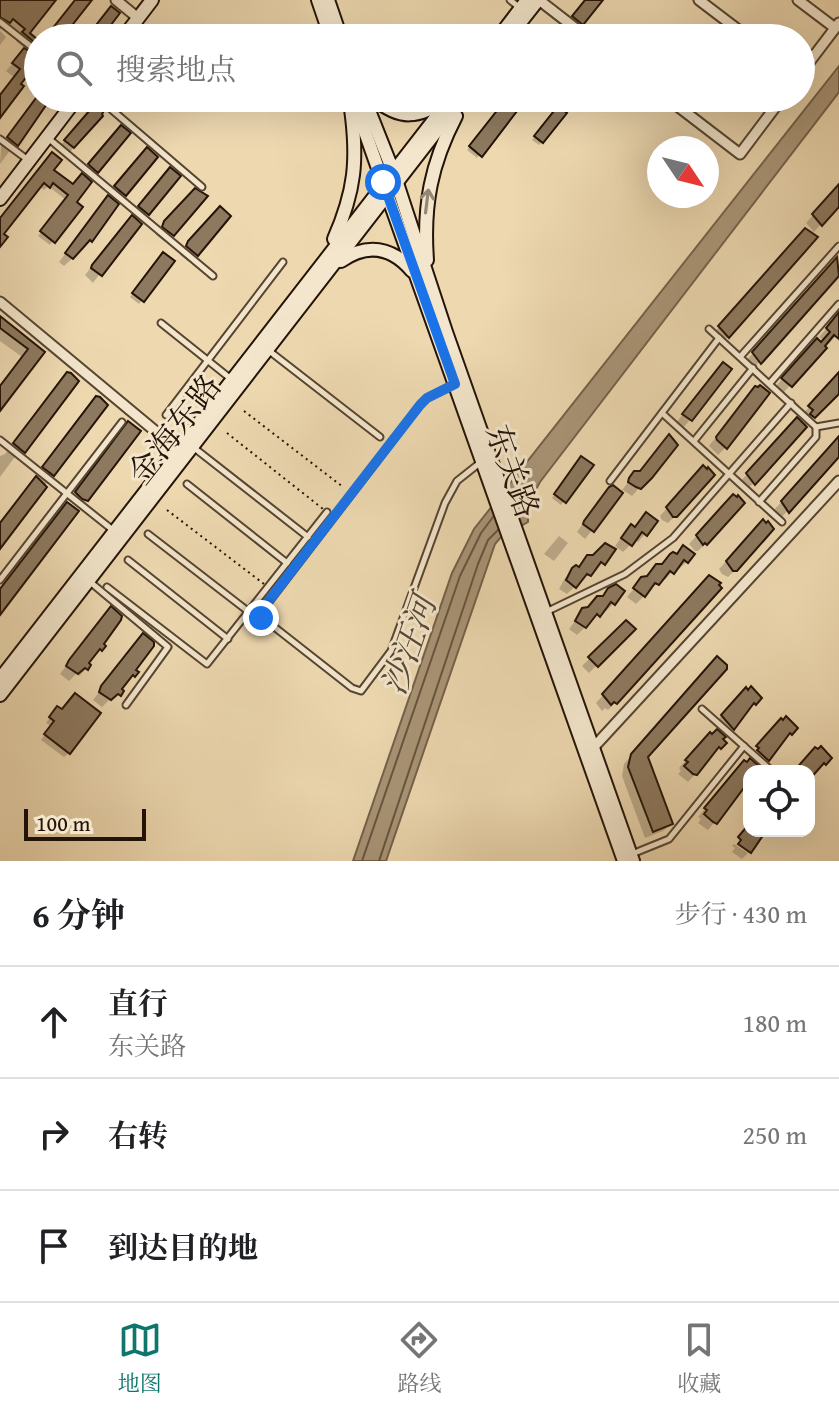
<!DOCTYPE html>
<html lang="zh">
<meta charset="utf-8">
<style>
:root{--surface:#fff;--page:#f6f6f6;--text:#202124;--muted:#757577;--line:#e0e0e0;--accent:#0f766e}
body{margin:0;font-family:"Gentium Book Plus","Noto Serif SC",serif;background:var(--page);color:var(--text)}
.controls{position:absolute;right:24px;bottom:24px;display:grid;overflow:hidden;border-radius:16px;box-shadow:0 8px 32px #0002}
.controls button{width:72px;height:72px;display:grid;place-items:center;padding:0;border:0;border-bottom:2px solid var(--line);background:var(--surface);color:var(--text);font:40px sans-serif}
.compass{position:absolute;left:647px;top:136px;width:72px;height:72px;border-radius:50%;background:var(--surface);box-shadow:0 8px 32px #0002;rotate:125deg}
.scale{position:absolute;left:24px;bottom:20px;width:122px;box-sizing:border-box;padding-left:8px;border:4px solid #241307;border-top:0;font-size:22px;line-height:28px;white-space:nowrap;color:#241307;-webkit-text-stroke:6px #f3e6cc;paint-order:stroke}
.stop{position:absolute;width:24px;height:24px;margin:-18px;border:6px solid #1a73e8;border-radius:50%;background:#fff}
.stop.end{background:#1a73e8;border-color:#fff;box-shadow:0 2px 8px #0008}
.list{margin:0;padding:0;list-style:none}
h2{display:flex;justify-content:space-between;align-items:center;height:104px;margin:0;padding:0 32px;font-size:34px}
h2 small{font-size:26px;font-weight:400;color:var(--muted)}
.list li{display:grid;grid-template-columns:52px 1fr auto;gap:24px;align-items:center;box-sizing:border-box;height:112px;padding:0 32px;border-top:2px solid var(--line)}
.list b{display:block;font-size:30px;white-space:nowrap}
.list p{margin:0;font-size:26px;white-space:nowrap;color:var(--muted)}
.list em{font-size:26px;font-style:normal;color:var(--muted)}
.icon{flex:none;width:44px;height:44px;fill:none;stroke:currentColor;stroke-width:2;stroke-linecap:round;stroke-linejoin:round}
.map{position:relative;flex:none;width:839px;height:861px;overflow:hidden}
.search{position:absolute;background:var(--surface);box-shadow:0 8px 32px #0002;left:24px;right:24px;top:24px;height:88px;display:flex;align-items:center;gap:20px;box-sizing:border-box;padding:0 28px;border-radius:44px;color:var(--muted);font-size:30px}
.sheet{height:440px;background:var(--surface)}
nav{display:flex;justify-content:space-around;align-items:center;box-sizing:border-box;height:112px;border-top:2px solid var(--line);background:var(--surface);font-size:22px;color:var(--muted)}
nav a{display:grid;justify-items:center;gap:4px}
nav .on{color:var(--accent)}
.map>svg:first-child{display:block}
.water{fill:#a99577;stroke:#74614a;stroke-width:2}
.shadow{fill:#0003}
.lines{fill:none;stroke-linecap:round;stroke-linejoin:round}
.shore{stroke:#66543f;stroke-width:2}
.building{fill:#8d795f;stroke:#241307;stroke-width:2}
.lane-casing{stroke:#564431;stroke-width:9}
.street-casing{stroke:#564431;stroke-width:13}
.secondary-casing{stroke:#241307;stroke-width:16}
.path{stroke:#241307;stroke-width:2;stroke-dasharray:2 4;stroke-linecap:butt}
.lane{stroke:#f3e6cc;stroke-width:5}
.street{stroke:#f3e6cc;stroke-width:9}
.secondary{stroke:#f3e6cc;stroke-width:12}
.oneway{stroke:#968773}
.route{stroke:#1a73e8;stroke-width:10}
.labels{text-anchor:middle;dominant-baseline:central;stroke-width:6;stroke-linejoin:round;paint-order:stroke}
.street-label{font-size:32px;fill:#241307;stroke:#f3e6cc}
.water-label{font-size:34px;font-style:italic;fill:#594734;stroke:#f3e6cc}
</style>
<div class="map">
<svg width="839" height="861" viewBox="0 0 839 861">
<rect width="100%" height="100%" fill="#edd8b0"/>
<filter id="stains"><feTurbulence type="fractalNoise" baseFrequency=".0025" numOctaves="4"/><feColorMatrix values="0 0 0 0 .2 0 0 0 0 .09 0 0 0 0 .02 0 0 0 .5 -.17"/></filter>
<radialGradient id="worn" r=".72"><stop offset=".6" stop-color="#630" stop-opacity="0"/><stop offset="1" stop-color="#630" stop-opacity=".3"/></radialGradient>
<path class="water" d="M839,66V92L540,482L528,504V522L500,538L495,544L386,861H353L452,573L474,529Z"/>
<g class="shadow">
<path d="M0,0H53L27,33L38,42V59L0,115V96L14,77L6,71L25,49L16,41L19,37L4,25L0,30Z"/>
<path d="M0,31L6,37L0,45Z"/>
<path d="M564,31L572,37L571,38H558Z"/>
<path d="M38,83V98H49L0,164L1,146L37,97L30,92Z"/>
<path d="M510,98H524L477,158L467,150Z"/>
<path d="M557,98H569L564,104Z"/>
<path d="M102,111L68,155L58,148L88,114Z"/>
<path d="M555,111L542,142L539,145L532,140Z"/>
<path d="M113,135L96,171L87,181L50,245L38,236L66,200L48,186L44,190L39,186L1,235L0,245V220L51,170L72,187Z"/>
<path d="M139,157L124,194L77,254L64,266L59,262Z"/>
<path d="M163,177H178L138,223L93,283L85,275Z"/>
<path d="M839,186V204L814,232L806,223Z"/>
<path d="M187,198L172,235L165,242L156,235Z"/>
<path d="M212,216H228L189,262L180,255Z"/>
<path d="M798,238L728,337L720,344L712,335Z"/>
<path d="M160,258L172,262L139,304L130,297Z"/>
<path d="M837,259L839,273L752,370L745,362Z"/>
<path d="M839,314V333L828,344L826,342L824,349L783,393L775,387L809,348L824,340L819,337Z"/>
<path d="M0,317L42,352L0,408V386L22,357L0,341Z"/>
<path d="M729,370L690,420L683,428L676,423L715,372Z"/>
<path d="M839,374V389L746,491L740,482L789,428L802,425L807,419L802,415Z"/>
<path d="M59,382L23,451L14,458L0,477V456L5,454Z"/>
<path d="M748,396L726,447L718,455L709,446Z"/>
<path d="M88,407L53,475L0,545V524L38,477L36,475Z"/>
<path d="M121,431L86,500L79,507L69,500Z"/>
<path d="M839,439V454L781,518L774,510Z"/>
<path d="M578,462L564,501L561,505L552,498Z"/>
<path d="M635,473L639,488L632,496L623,490L585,539L577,532L601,498L620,493Z"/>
<path d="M695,476L676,515L668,523L662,520L660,516Z"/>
<path d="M726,504L706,543L698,551H695L689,544Z"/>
<path d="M639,522L645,534L638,542L635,540L623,552L615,546L624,534Z"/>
<path d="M755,530L736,569L728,577L722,574L719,569Z"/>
<path d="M559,536L568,543L554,561L544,554Z"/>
<path d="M683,548L687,562L679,569L676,567L665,580L662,578L636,604L627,597L642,579Z"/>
<path d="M613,550L596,571L594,569L567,594L559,589L565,578L588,557Z"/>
<path d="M702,585L719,588L615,703L608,710L605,708L602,711L596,703Z"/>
<path d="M610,590L613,604L606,611L603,609L577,635L569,629L583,610Z"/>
<path d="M103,617L101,644L103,646L92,656L86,669L79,676L76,674L69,681L60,674Z"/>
<path d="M626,622L633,629L589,673L582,666Z"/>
<path d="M136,643L134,675L119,689L122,691L111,702L109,700L102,707L93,700Z"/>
<path d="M709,667L646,757L671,824L663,831L645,838L622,776L624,764Z"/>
<path d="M738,698H760L720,740L724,743L699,767L701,768L688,782L678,774L681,771L679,768L702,742L719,729L714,724Z"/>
<path d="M53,713L69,753L64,757L41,740L51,726L46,723Z"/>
<path d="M754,750L766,761L757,771H749V780L708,830L698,823L701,819L698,817L736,770L746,764L753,757L750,754Z"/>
<path d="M734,844L748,853L742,859L732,852L735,848L732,846Z"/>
</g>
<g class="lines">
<g class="shore">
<path d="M362,861L460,576L481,533L493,517"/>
<path d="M379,861L478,564L488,540L498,530"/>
</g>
</g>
<g class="building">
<path d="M0,0H56L30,33L37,39L34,42L22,32L25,29L13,19L10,23L0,17Z"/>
<path d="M75,0H92L62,38H45Z"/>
<path d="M585,0H603L583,25L572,16Z"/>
<path d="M111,6L120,13L101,38H86Z"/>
<path d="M24,48L38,57V62L21,84L24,86L0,118V95L20,69L12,63Z"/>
<path d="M36,98H51L18,146L7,137Z"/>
<path d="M507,98H527L482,157L469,146Z"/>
<path d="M96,103L104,111L102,114L103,116L74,148L64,140Z"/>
<path d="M558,106L567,113L543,143L534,136Z"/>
<path d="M121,125L131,133L98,173L88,164Z"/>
<path d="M147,147L158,157L126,196L114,186Z"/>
<path d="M52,152L62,160L54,170L73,184L82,173L92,182L77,202L83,207L55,243L40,231L68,195L53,183L50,188L44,183L4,234L8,237L0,247V218Z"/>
<path d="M170,167L181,176L149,215L138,206Z"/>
<path d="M839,184V207L822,226L812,214Z"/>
<path d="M195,188L208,196L174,236L162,227L164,221Z"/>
<path d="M108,195L119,204L92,242L90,240L73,259L65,253Z"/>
<path d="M220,206L231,216L198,256L186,246L188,241Z"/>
<path d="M132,215L142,224L102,276L91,268L92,265Z"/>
<path d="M805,228L818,237L729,338L718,326Z"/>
<path d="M163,252L175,261L144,302L132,293Z"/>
<path d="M837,257L839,276L761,364L752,352Z"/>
<path d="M839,312V339L834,335L825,346L827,348L792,387L781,378L817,338L821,342L830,332L826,328Z"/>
<path d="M0,316L45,352L0,411V386L28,349L0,328Z"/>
<path d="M723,362L732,369L692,421L682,414Z"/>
<path d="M67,372L71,373L79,381L25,453L13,443Z"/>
<path d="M839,372V394L815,418L810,414L813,410L808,406Z"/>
<path d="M760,385L770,393L727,449L717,440L716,437L755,386L758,387Z"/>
<path d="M96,396L100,397L108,405L54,476L42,467Z"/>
<path d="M797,417L807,427L755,485L746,473Z"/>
<path d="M128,421L141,431L88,501L82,499L75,492Z"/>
<path d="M669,434L678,445L652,478L641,489L636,487L628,482L629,478L634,471H640Z"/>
<path d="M839,436V457L789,513L781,501Z"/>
<path d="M581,456L594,465L566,503L554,494Z"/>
<path d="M703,465L707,469L708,467L715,475L677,517H673L666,507Z"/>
<path d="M36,476L47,487L0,549V523Z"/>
<path d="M613,485L623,493L594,532L583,524L584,521L609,487Z"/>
<path d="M733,494L737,497L738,495L745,503L707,545L705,543L703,545L696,535Z"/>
<path d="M67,502L79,511L0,615V589Z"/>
<path d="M646,512L658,521L647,536L642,532L632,546L621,538L631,524L635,527Z"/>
<path d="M763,519L766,523L768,521L774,529L737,571H733L726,561Z"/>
<path d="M605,543L616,549L605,565L601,562L591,576L587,574L576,588L566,580L572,568L576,565L579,567L587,555H593Z"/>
<path d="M683,545L695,554L688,563L684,560L674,574L670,571L659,585L655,583L645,597L633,588L641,577L647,576L656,564H662L670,554L673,552L677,554Z"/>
<path d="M709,575L721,583L719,585L722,588L617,704L614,702L611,705L602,694Z"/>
<path d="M616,584L625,591L615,605L611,602L600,617L597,614L586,628L575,621L582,608L588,607L597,596H603L608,588Z"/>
<path d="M111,606L122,616L121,620L104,644L106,646L102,651L100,649L89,663L91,665L88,670L85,668L78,674L66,666L69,660Z"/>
<path d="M626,620L636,629L598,667L588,657Z"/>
<path d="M143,633L154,642V646L136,670L139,672L135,677L133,675L122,689L124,691L121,696L118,694L111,700L99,692L101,686Z"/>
<path d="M717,656L727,665V669L648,757L673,824L653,832L628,767L631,754Z"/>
<path d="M751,686L762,698L756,705L754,703L734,730L721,715L746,687L748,690Z"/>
<path d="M75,693L101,713L70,754L44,734L54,721L49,717L57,706L62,709Z"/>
<path d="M786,716L798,728L792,735L790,733L769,761L757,750L759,748L756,746L781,718L783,720Z"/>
<path d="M717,729L726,737L723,739L727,743L721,749L719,747L697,775L693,774L684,766L688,762L685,760L710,732L712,734Z"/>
<path d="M821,746L832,758L826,765L824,763L809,780V771H794L815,747L818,749Z"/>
<path d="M750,758L762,769L749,771V781L717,824L713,822L704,814L707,810L704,808L744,760L747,762Z"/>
<path d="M749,824V831H766L751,853L738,844L741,840L738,837Z"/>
</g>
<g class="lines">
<defs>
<g id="lane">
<path d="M510,0L520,8"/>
<path d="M0,22L38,52"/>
<path d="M98,98L202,187"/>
<path d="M48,138L213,276"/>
<path d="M0,139L28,160"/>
<path d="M161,323L231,379"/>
<path d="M709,329L816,427V437L759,502"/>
<path d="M268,350L380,437"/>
<path d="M740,357L839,246"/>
<path d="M770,383L839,304"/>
<path d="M452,386L427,398L420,405L259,615L352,688L361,691L391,651L445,503L457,481L481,462"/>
<path d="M662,413L782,522"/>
<path d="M166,415L283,262"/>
<path d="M816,427L839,423"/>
<path d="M0,440L114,531"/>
<path d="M694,441L753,368"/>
<path d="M193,447L308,537"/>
<path d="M610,481L719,338"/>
<path d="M187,484L287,563"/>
<path d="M148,534L249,612"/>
<path d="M128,560L228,639"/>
<path d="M0,580L122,422"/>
<path d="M89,581L168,647L126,705"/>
<path d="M107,587L207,664L327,512"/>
<path d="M546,612L625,574L673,538L791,403"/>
<path d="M702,709L772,771"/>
<path d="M632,854L669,839L744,746"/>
</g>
<g id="street">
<path d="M116,0L138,18"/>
<path d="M539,0L588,38"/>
<path d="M699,0L749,38"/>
<path d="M798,0L835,28"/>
<path d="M801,73L839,23"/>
<path d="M667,98L740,154L782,98"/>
<path d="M0,302L178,450"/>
<path d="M593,748L839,481"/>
</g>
<g id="secondary">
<path d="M318,0L331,38"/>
<path d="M328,0L341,38"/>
<path d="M123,38L152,0"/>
<path d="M498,38L527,0"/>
<path d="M508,38L538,0"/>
<path d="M353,98L624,861"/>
<path d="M364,98L393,171L446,332L633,861"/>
<path d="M373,98C402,122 417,117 447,100"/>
<path d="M0,199L77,98"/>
<path d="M334,239C355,191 358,160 351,109"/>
<path d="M427,260C423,205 431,164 456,116"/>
<path d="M341,261C367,243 392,247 412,271"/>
<path d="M0,679L451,98"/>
<path d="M0,695L462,98"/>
</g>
</defs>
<use href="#lane" class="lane-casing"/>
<use href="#street" class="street-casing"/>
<use href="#secondary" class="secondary-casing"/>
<g class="path">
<path d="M244,411L343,487"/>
<path d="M227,433L323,509"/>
<path d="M167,510L264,584"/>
</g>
<use href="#lane" class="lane"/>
<use href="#street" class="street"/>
<use href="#secondary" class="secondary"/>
</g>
<defs><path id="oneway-shaft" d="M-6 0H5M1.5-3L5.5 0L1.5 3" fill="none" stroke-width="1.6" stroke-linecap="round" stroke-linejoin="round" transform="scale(2)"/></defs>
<use class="oneway" href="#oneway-shaft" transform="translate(427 201) rotate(-83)"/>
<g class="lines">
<path class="route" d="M261,618L260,612L420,405L427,398L455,384L383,182"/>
</g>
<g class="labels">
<g class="street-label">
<text transform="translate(174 429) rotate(-52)">金海东路</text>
<text transform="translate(513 471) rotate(70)">东关路</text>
</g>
<g class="water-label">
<text transform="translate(408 645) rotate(-71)">沙汪河</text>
</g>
</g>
<rect width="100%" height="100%" filter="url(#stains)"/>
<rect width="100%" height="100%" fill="url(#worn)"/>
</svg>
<div class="controls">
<button><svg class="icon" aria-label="locate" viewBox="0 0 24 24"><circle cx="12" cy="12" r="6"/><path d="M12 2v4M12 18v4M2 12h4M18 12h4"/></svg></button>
</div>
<svg class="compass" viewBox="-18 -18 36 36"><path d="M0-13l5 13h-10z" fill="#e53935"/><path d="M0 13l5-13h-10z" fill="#757577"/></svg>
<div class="scale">100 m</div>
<div class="stop" style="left:383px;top:182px"></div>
<div class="stop end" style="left:261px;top:618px"></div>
<div class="search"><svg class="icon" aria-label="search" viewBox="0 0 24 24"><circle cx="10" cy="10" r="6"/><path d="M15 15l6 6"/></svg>搜索地点</div>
</div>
<section class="sheet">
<h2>6 分钟<small>步行 · 430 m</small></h2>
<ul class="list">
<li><svg class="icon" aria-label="ahead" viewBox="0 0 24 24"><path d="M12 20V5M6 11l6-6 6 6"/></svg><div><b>直行</b><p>东关路</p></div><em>180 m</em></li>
<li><svg class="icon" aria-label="right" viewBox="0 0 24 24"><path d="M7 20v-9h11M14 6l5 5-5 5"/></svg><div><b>右转</b></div><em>250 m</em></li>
<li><svg class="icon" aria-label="arrive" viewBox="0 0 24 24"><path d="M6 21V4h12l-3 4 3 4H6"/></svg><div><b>到达目的地</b></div></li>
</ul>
</section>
<nav>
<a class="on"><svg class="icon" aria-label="map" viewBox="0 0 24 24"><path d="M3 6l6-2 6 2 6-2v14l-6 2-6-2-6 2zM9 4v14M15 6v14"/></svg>地图</a>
<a><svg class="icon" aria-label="directions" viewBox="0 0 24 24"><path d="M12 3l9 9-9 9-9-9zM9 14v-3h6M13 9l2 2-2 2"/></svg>路线</a>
<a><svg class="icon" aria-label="saved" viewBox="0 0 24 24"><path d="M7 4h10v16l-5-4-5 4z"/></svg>收藏</a>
</nav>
